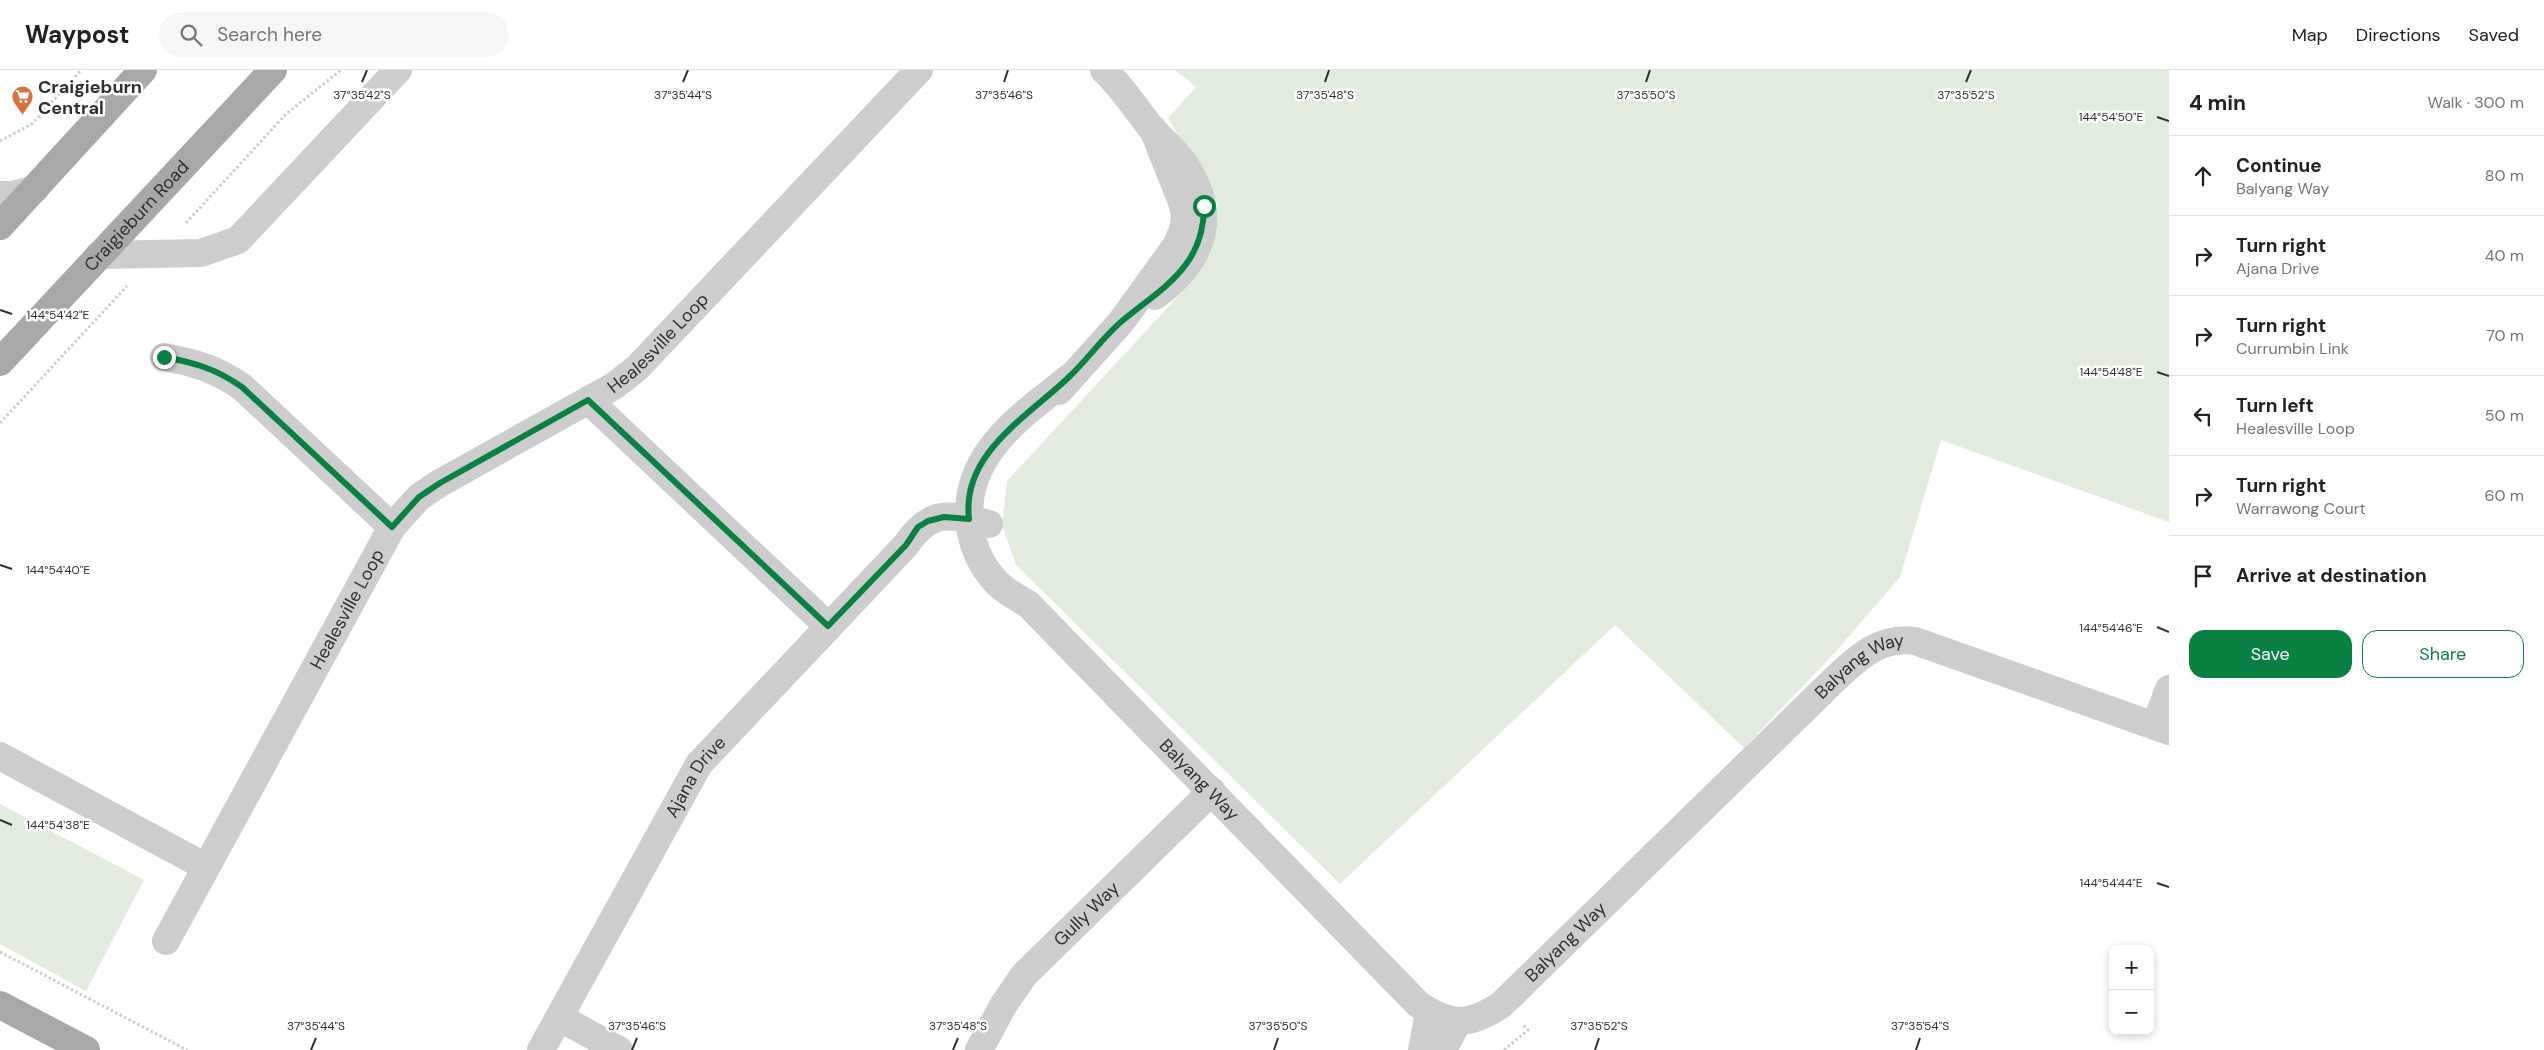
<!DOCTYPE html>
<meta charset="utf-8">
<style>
:root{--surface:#fff;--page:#f6f6f6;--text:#202124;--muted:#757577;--line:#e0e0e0;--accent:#0b8043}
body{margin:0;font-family:"DM Sans",sans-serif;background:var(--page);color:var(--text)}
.controls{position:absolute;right:15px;bottom:15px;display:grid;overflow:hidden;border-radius:10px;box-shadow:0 2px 8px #0003}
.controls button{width:45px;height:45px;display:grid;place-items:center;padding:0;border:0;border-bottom:1px solid var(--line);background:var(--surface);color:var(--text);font:25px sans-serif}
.stop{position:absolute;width:15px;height:15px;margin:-11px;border:4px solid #0b8043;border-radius:50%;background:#fff}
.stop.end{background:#0b8043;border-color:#fff;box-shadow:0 1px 5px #0008}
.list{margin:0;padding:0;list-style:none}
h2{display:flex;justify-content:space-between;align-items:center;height:65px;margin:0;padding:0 20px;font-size:21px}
h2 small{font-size:16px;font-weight:400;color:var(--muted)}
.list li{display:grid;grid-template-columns:32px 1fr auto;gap:15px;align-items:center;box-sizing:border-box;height:80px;padding:0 20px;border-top:1px solid var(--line)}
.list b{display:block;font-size:19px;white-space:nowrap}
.list p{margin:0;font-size:16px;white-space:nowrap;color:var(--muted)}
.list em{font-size:16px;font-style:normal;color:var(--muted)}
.actions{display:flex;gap:10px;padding:15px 20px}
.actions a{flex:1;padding:11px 0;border:1px solid var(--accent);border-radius:15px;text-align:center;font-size:18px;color:var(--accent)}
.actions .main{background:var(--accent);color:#fff}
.icon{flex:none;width:28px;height:28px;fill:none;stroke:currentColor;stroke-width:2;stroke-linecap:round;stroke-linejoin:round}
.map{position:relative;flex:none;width:2169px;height:980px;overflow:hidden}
header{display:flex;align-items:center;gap:30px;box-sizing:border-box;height:70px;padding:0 25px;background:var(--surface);border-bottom:1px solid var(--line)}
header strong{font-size:24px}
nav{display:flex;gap:28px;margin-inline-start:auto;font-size:18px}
.search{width:350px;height:45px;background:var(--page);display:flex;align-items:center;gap:12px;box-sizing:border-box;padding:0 18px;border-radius:28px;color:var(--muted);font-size:19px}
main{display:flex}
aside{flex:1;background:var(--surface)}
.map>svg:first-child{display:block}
.green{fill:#e1ecdf}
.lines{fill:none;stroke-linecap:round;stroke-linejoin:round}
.path{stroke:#cdcdcd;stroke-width:3;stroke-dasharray:2.5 2.5;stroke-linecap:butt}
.minor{stroke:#cdcdcd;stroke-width:28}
.major{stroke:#a8a8a8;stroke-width:28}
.route{stroke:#0b8043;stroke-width:6}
.ticks{fill:none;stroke:#303030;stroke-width:2}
.labels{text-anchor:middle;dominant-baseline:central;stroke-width:5;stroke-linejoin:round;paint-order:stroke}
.poi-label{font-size:18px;font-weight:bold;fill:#303030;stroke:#fff;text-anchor:start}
.street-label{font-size:18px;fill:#303030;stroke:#fff}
.ticks-label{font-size:12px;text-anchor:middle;fill:#303030;stroke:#fff;stroke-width:5;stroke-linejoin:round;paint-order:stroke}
</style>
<header>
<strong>Waypost</strong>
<div class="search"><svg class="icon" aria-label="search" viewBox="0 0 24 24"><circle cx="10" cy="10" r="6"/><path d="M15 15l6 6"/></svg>Search here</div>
<nav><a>Map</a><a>Directions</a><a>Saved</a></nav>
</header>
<main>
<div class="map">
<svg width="2169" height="980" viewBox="0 0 2169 980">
<rect width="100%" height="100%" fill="#fff"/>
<g class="green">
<path d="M1175,0H2169V452L1941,370L1900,507L1839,578L1744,678L1615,555L1340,814L1016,495L1002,455L1007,411L1181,223L1211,173L1218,134L1168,48L1196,17Z"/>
<path d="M0,734L144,810L86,921L0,874Z"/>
</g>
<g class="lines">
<g class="path">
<path d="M0,71L32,54L81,0"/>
<path d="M186,153L286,44L341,0"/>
<path d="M0,353L127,216"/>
<path d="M0,882L187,980"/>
<path d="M1504,980L1528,960L1523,955"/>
</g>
<g class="minor">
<path d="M1104,0C1123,18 1136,39 1152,59C1162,70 1175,80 1183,92C1220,144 1204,190 1155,226"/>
<path d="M0,125H13L35,119"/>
<path d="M99,185L201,183L238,170L398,0"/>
<path d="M164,287C196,293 216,299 242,317L392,457"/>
<path id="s1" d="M1070,307C1043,329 1011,351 991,379C960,421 962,475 997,513C1006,522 1019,528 1029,535L1418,934C1451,957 1470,956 1502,934L1833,611C1857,588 1880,566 1915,571L2169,661"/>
<path d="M1059,321L1121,252L1176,176L1183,160L1185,146L1182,132L1153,59"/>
<path d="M588,330L828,556"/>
<path d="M2155,656L2169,619"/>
<path d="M0,686L206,797"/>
<path id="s2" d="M166,871L392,457L419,427L440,413L614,316L637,298L919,0"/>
<path d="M560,948L619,980"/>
<path id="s3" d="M541,980L699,694L906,475C931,438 950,444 989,454"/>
<path id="s4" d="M979,980L1004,934L1024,905L1212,721"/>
<path d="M1422,980L1429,942"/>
<path d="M1443,980L1458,951"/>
</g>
<g class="major">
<path d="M0,156L143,0"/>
<path id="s5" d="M0,292L273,0"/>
<path d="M0,935L86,980"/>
</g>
</g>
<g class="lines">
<path class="route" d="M164,287C196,293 216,299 242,317L392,457L419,427L440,413L588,330L828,556L906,475L918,457L928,451L944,447L969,449C961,383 1029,346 1070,306C1088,289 1103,267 1122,251C1163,217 1204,197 1204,136"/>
</g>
<path class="ticks" d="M362,12L367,0M683,12L688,0M1004,12L1008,0M1325,12L1329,0M1646,12L1650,0M1966,12L1971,0M2157,47L2169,51M0,240L12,244M2157,302L2169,306M0,495L12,499M2157,557L2169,562M0,750L12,755M2157,813L2169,817M311,980L316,968M632,980L637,968M953,980L958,968M1274,980L1278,968M1595,980L1599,968M1916,980L1920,968"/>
<defs>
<symbol id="supermarket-pin" viewBox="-11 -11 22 30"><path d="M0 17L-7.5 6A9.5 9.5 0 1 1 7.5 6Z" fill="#d87341" stroke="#fff"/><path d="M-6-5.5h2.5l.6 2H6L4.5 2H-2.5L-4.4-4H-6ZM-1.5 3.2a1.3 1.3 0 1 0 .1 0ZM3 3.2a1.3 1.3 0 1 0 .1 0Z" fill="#fff"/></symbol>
</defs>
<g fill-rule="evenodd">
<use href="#supermarket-pin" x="10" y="14" width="25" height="34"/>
</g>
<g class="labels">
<g class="poi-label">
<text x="38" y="17">Craigieburn<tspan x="38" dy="21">Central</tspan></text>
</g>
<g class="street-label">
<text stroke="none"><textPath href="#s5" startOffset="200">Craigieburn Road</textPath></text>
<text stroke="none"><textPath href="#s2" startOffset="798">Healesville Loop</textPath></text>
<text stroke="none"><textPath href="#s2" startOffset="378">Healesville Loop</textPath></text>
<text stroke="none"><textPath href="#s1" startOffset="1435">Balyang Way</textPath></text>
<text stroke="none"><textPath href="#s3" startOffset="314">Ajana Drive</textPath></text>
<text stroke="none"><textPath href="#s1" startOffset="536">Balyang Way</textPath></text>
<text stroke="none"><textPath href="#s4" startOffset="175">Gully Way</textPath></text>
<text stroke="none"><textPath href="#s1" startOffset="1030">Balyang Way</textPath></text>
</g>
</g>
<g class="ticks-label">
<text x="362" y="29">37°35'42"S</text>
<text x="683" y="29">37°35'44"S</text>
<text x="1004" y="29">37°35'46"S</text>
<text x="1325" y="29">37°35'48"S</text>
<text x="1646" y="29">37°35'50"S</text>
<text x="1966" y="29">37°35'52"S</text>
<text x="2111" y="51">144°54'50"E</text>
<text x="58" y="249">144°54'42"E</text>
<text x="2111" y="306">144°54'48"E</text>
<text x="58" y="504">144°54'40"E</text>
<text x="2111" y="562">144°54'46"E</text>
<text x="58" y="759">144°54'38"E</text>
<text x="2111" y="817">144°54'44"E</text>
<text x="316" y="960">37°35'44"S</text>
<text x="637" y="960">37°35'46"S</text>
<text x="958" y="960">37°35'48"S</text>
<text x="1278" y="960">37°35'50"S</text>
<text x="1599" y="960">37°35'52"S</text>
<text x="1920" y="960">37°35'54"S</text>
</g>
</svg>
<div class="controls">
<button>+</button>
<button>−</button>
</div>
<div class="stop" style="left:1204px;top:136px"></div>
<div class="stop end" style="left:164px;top:287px"></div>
</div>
<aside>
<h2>4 min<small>Walk · 300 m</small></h2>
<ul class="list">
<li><svg class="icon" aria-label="ahead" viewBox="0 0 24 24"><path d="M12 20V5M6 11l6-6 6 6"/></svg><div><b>Continue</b><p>Balyang Way</p></div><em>80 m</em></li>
<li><svg class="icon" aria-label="right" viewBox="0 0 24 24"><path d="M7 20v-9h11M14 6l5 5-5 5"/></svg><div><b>Turn right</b><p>Ajana Drive</p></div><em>40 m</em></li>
<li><svg class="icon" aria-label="right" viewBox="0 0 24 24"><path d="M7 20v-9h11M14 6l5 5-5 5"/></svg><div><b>Turn right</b><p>Currumbin Link</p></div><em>70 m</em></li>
<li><svg class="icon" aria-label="left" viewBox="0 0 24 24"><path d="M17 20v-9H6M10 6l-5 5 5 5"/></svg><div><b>Turn left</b><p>Healesville Loop</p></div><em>50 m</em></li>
<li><svg class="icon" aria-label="right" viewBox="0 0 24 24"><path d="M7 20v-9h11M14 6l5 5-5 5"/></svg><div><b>Turn right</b><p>Warrawong Court</p></div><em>60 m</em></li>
<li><svg class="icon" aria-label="arrive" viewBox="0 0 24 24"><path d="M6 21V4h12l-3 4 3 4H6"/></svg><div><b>Arrive at destination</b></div></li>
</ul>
<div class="actions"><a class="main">Save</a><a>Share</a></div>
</aside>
</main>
